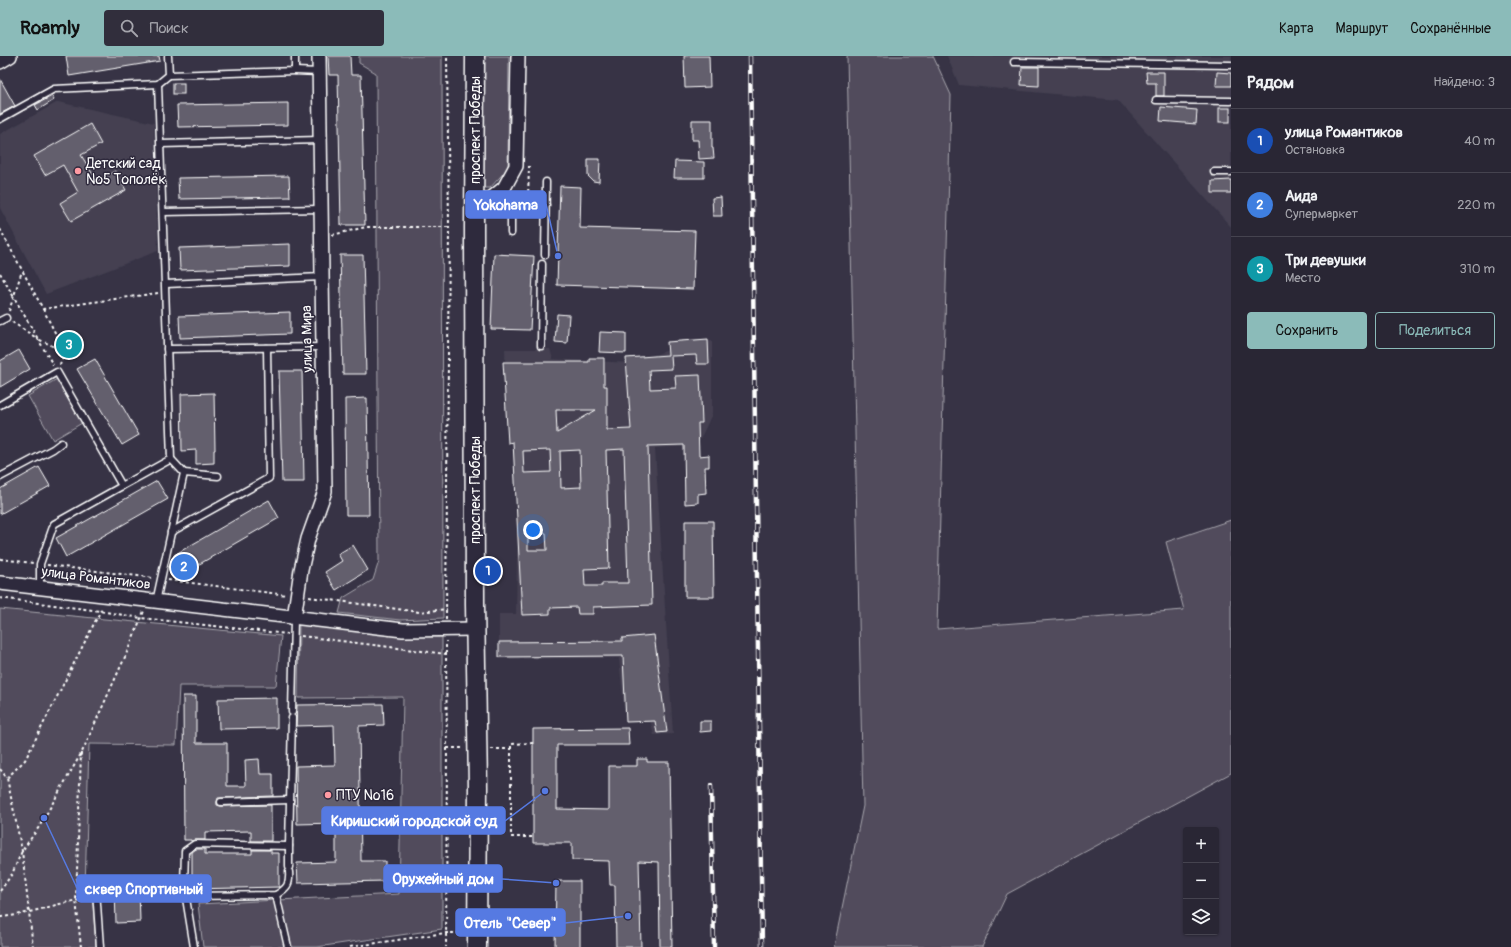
<!DOCTYPE html>
<html lang="ru">
<meta charset="utf-8">
<style>
:root{--surface:#292634;--page:#312e3c;--text:#f1f3f6;--muted:#a5a5ac;--line:#45434f;--accent:#8bbbb9}
body{margin:0;font-family:Pangolin,sans-serif;background:var(--page);color:var(--text)}
.controls{position:absolute;right:12px;bottom:12px;display:grid;overflow:hidden;border-radius:4px;box-shadow:0 1px 3px #0004}
.controls button{width:36px;height:36px;display:grid;place-items:center;padding:0;border:0;border-bottom:1px solid var(--line);background:var(--surface);color:var(--text);font:20px sans-serif}
.you{position:absolute;left:533px;top:474px;width:14px;height:14px;margin:-10px;border:3px solid #fff;border-radius:50%;background:#1a73e8;box-shadow:0 0 0 6px #1a73e833}
.badge{display:grid;place-items:center;width:26px;height:26px;border-radius:50%;background:var(--accent);color:#fff;font-size:13px;font-weight:700}
.pin{position:absolute;translate:-50% -50%;border:2px solid #fff;box-shadow:0 1px 4px #0006}
.list{margin:0;padding:0;list-style:none}
h2{display:flex;justify-content:space-between;align-items:center;height:52px;margin:0;padding:0 16px;font-size:17px}
h2 small{font-size:13px;font-weight:400;color:var(--muted)}
.list li{display:grid;grid-template-columns:26px 1fr auto;gap:12px;align-items:center;box-sizing:border-box;height:64px;padding:0 16px;border-top:1px solid var(--line)}
.list b{display:block;font-size:15px;white-space:nowrap}
.list p{margin:0;font-size:13px;white-space:nowrap;color:var(--muted)}
.list em{font-size:13px;font-style:normal;color:var(--muted)}
.actions{display:flex;gap:8px;padding:12px 16px}
.actions a{flex:1;padding:9px 0;border:1px solid var(--accent);border-radius:4px;text-align:center;font-size:14px;color:var(--accent)}
.actions .main{background:var(--accent);color:#111}
.icon{flex:none;width:22px;height:22px;fill:none;stroke:currentColor;stroke-width:2;stroke-linecap:round;stroke-linejoin:round}
.map{position:relative;flex:none;width:1231px;height:891px;overflow:hidden}
header{display:flex;align-items:center;gap:24px;box-sizing:border-box;height:56px;padding:0 20px;background:var(--accent);color:#111}
header strong{font-size:19px}
nav{display:flex;gap:22px;margin-inline-start:auto;font-size:14px}
.search{width:280px;height:36px;background:var(--page);display:flex;align-items:center;gap:10px;box-sizing:border-box;padding:0 14px;border-radius:4px;color:var(--muted);font-size:15px}
main{display:flex}
aside{flex:1;background:var(--surface)}
.map>svg:first-child{display:block}
.built{fill:#444051}
.green{fill:#514c5c;stroke:#a8a6ae}
.building{fill:#635f6d;stroke:#fff;fill-rule:evenodd}
.lines{fill:none;stroke-linecap:round;stroke-linejoin:round}
.service-casing{stroke:#fff;stroke-width:9}
.minor-casing{stroke:#fff;stroke-width:16}
.secondary-casing{stroke:#fff;stroke-width:21}
.path{stroke:#fff;stroke-width:2;stroke-dasharray:3 3;stroke-linecap:butt}
.service{stroke:#2f2a3d;stroke-width:6}
.minor{stroke:#2f2a3d;stroke-width:13}
.secondary{stroke:#2f2a3d;stroke-width:18}
.rail-casing{stroke:#fff;stroke-width:4.5}
.rail{stroke:#2f2a3d;stroke-width:3;stroke-dasharray:9;stroke-linecap:butt}
.poi-dot{fill:#ff9aa2;stroke:#2f2a3d;stroke-width:1.5}
.labels{text-anchor:middle;dominant-baseline:central;stroke-width:3;stroke-linejoin:round;paint-order:stroke}
.street-label{font-size:14px;fill:#fff;stroke:#2f2a3d}
.poi-label{font-size:14px;fill:#fff;stroke:#2f2a3d;text-anchor:start}
.leader{fill:none;stroke:#567ae2;stroke-width:1.5}
.callout-dot{fill:#567ae2;stroke:#2f2a3d;stroke-width:1.5}
.callout{fill:#567ae2;stroke:#567ae2;stroke-width:1.5}
.callout-label{font-size:15px;text-anchor:middle;font-weight:bold;fill:#fff}
</style>
<header>
<strong>Roamly</strong>
<div class="search"><svg class="icon" aria-label="search" viewBox="0 0 24 24"><circle cx="10" cy="10" r="6"/><path d="M15 15l6 6"/></svg>Поиск</div>
<nav><a>Карта</a><a>Маршрут</a><a>Сохранённые</a></nav>
</header>
<main>
<div class="map">
<svg width="1231" height="891" viewBox="0 0 1231 891">
<rect width="100%" height="100%" fill="#373345"/>
<filter id="ink" filterUnits="userSpaceOnUse"><feTurbulence type="fractalNoise" baseFrequency=".025" numOctaves="2"/><feDisplacementMap in="SourceGraphic" scale="8" xChannelSelector="R" yChannelSelector="G"/><feConvolveMatrix kernelMatrix="1 2 1 2 8 2 1 2 1" color-interpolation-filters="sRGB"/></filter>
<g filter="url(#ink)">
<g class="built">
<path d="M947,0H1231V171L1118,44L959,29Z"/>
<path d="M58,46L154,67L158,195L46,238L0,152V78Z"/>
<path d="M712,285V358L697,390L655,392L673,678L654,679L650,663L625,664L619,602L499,603V558H516L519,383H507L505,293H550L553,303L632,307L674,292Z"/>
</g>
<g class="green">
<path d="M359,0H442L443,562L400,564L339,557L343,542L373,524L379,505L376,17L359,7Z"/>
<path d="M480,0H509L508,112L490,132H480Z"/>
<path d="M847,0H933L951,39L937,573L1184,554L1166,486L1231,464V717L1007,838L982,891H834L863,750Z"/>
<path d="M57,323L82,367L53,384L28,340Z"/>
<path d="M0,553L281,580L276,630H179L176,689L89,688L85,834L92,836L96,891H0Z"/>
<path d="M299,569L404,580L442,581V873L317,891H203L198,848L399,838L403,641L298,642Z"/>
</g>
<g class="building">
<path d="M66,0H159L160,5L69,20Z"/>
<path d="M328,0H350L351,19H361L365,169H341L338,19H329Z"/>
<path d="M684,0H709L710,31L685,32Z"/>
<path d="M1022,11H1039V30L1021,29Z"/>
<path d="M1146,16H1164V40H1156V27H1147Z"/>
<path d="M1217,16L1231,17V30H1216Z"/>
<path d="M0,23L15,50L0,58Z"/>
<rect x="173" y="27" width="11" height="11"/>
<path d="M52,40L54,44L38,54L35,49Z"/>
<path d="M288,47V69L178,71L177,49Z"/>
<path d="M1161,51L1197,54L1196,68L1160,65Z"/>
<rect x="1219" y="52" width="11" height="14"/>
<path d="M692,64H712V92H713L714,102L699,103L698,84H692Z"/>
<path d="M90,68L101,88L81,99L97,125L115,115L126,134L71,165L60,147L78,136L63,109L45,119L34,100Z"/>
<path d="M588,103H600L599,126L593,125L588,120Z"/>
<path d="M675,105L704,106V122H674Z"/>
<path d="M289,120L290,141L179,143L178,122Z"/>
<path d="M1231,124V137H1212V125Z"/>
<path d="M560,130L581,131L580,172L695,175L693,233L557,229Z"/>
<path d="M721,141L722,160H713L712,142Z"/>
<path d="M290,188V210L180,214L179,192Z"/>
<path d="M494,198L534,200L530,274L491,273Z"/>
<path d="M340,199H363L366,318H343Z"/>
<path d="M290,256V278L180,282L179,260Z"/>
<path d="M557,258L569,259L567,287L555,286Z"/>
<path d="M600,276L626,277V297L599,296Z"/>
<path d="M708,283L709,308H697L696,299L671,300L672,313L649,314L650,333L676,332L675,320L700,319L702,367H698L699,400L709,399V411H705L706,437L698,438V447L685,448L684,389L648,390L652,549L593,551V558H578L577,551L550,552V558L522,559L513,386L508,387L503,306H589V302H604V330H607V374L631,373L626,302L668,299L667,286ZM556,354H596L557,377ZM624,393L628,527H602V530H585L584,513L609,512L606,394ZM550,394L551,416L524,417L523,395ZM580,394L581,431L561,432L560,395ZM546,477L547,494H528V478Z"/>
<path d="M19,294L30,313L0,331V305Z"/>
<path d="M95,303L139,379L122,389L77,313Z"/>
<path d="M279,315H302L304,426H282Z"/>
<path d="M214,337L215,394H214V407L196,408V394L182,395L181,338Z"/>
<path d="M367,342L369,459H346L345,343Z"/>
<path d="M39,411L50,430L0,458V433Z"/>
<path d="M157,425L168,443L66,501L56,482Z"/>
<path d="M269,444L279,462L184,517L174,499Z"/>
<path d="M685,465H713L714,541H685Z"/>
<path d="M353,489L368,514L336,534L325,516L342,505L338,498Z"/>
<path d="M654,579L667,676L657,677L655,665L626,666L623,600L499,601V586L622,585V582Z"/>
<path d="M183,640H196V687H227V730H246L245,704L259,703L260,718H273V740L221,742H218L217,746V749L221,750L271,749V785H251V775L205,776V784H195L191,785V784H184Z"/>
<path d="M277,642V672L219,673L218,643Z"/>
<path d="M383,648L384,669L359,670L361,805H385V825L298,827L297,807L336,806V767L297,768L296,710L335,709L334,669L296,670L297,649Z"/>
<path d="M700,665H711V675L700,676Z"/>
<path d="M628,672L629,689H557V753L609,754V710H637V703H647V706H669L672,891H660L659,806L639,805L641,891H616L615,829H610L609,805L572,804V787H533V673Z"/>
<path d="M196,793H205V798H252V794H271V797H279V831L192,833V796Z"/>
<path d="M556,825H580V891H555Z"/>
<path d="M115,832H139L140,866L116,867Z"/>
</g>
<g class="lines">
<defs>
<g id="service">
<path d="M1014,6L1231,9"/>
<path d="M295,15L319,16"/>
<path d="M169,19L295,15V0"/>
<path d="M158,28L171,403"/>
<path d="M1156,44L1231,45"/>
<path d="M0,63L54,33L158,28L169,19L168,0"/>
<path d="M161,88L320,84"/>
<path d="M1214,116H1231"/>
<path d="M493,141L511,148L546,149"/>
<path d="M163,156L321,153"/>
<path d="M511,177V148"/>
<path d="M545,199L546,126"/>
<path d="M166,228L322,221"/>
<path d="M0,265L6,262"/>
<path d="M541,290L542,208"/>
<path d="M167,293L323,291"/>
<path d="M0,349L57,316L122,430L171,403L184,417L156,546"/>
<path d="M184,417L218,420"/>
<path d="M0,421L53,393L61,387"/>
<path d="M171,476L269,422L267,292"/>
<path d="M40,531V508L54,468L122,430"/>
<path d="M292,656L294,562"/>
<path d="M221,746L290,744"/>
<path d="M289,790V811"/>
<path d="M96,834L100,891"/>
<path d="M276,839L288,891"/>
<path d="M186,840L276,839C287,832 290,829 289,816"/>
<path d="M194,891L184,830L185,795L195,788L289,790L292,662"/>
</g>
<g id="minor">
<path d="M0,6L10,0"/>
<path d="M475,151L493,141L504,132L516,110L518,0"/>
<path d="M0,527L403,574L475,573"/>
<path d="M294,562L301,514L308,483L325,435L319,0"/>
</g>
<path id="secondary" d="M475,0L474,172L475,548L478,731L477,891"/>
</defs>
<use href="#service" class="service-casing"/>
<use href="#minor" class="minor-casing"/>
<use href="#secondary" class="secondary-casing"/>
<g class="path">
<path d="M528,142L529,110"/>
<path d="M0,173L43,253L158,237"/>
<path d="M332,179L366,171H449"/>
<path d="M0,217L38,283L65,296"/>
<path d="M43,253L65,296L60,309"/>
<path d="M9,255L22,215"/>
<path d="M12,266L38,283L53,309"/>
<path d="M0,503L33,507"/>
<path d="M47,509L154,522"/>
<path d="M168,524L287,539"/>
<path d="M309,541L419,556L447,553"/>
<path d="M0,542L100,555L141,562L287,578"/>
<path d="M446,563L449,171L447,0"/>
<path d="M301,580L446,598L447,692L446,891"/>
<path d="M446,598V585"/>
<path d="M447,692H465"/>
<path d="M491,693H511V781H533"/>
<path d="M511,693V688L533,687"/>
<path d="M0,713L7,722L22,795L33,891"/>
<path d="M7,722L25,704L103,550"/>
<path d="M0,835L12,818L22,795L39,771L82,696L125,601L144,555"/>
<path d="M0,861C31,859 59,845 89,843"/>
<path d="M81,891L76,844L81,697"/>
<path d="M350,891L445,877H464"/>
</g>
<use href="#service" class="service"/>
<use href="#minor" class="minor"/>
<use href="#secondary" class="secondary"/>
<defs>
<g id="rail">
<path d="M750,0L762,891"/>
<path d="M711,730L714,891"/>
</g>
</defs>
<use href="#rail" class="rail-casing"/>
<use href="#rail" class="rail"/>
</g>
</g>
<g class="poi-dot">
<circle cx="78" cy="115" r="4"/>
<circle cx="328" cy="739" r="4"/>
</g>
<g class="labels">
<g class="street-label">
<text transform="translate(475 74) rotate(-90)">проспект Победы</text>
<text transform="translate(307 283) rotate(-91)">улица Мира</text>
<text transform="translate(475 434) rotate(-90)">проспект Победы</text>
<text transform="translate(96 522) rotate(7)">улица Романтиков</text>
</g>
<g class="poi-label">
<text x="86" y="107">Детский сад<tspan x="86" dy="16">№5 Тополёк</tspan></text>
<text x="336" y="739">ПТУ №16</text>
</g>
</g>
<path class="leader" d="M558 200L546 148M545 735L505 765M556 827L502 823M44 762L77 832M628 860L565 867"/>
<g class="callout-dot">
<circle cx="558" cy="200" r="4"/>
<circle cx="545" cy="735" r="4"/>
<circle cx="556" cy="827" r="4"/>
<circle cx="44" cy="762" r="4"/>
<circle cx="628" cy="860" r="4"/>
</g>
<g class="callout">
<rect x="466" y="135" width="80" height="27" rx="4"/>
<rect x="322" y="751" width="183" height="27" rx="4"/>
<rect x="384" y="809" width="118" height="27" rx="4"/>
<rect x="77" y="819" width="134" height="27" rx="4"/>
<rect x="456" y="853" width="109" height="27" rx="4"/>
</g>
<g class="callout-label">
<text x="506" y="154">Yokohama</text>
<text x="414" y="770">Киришский городской суд</text>
<text x="443" y="828">Оружейный дом</text>
<text x="144" y="838">сквер Спортивный</text>
<text x="510" y="872">Отель "Север"</text>
</g>
</svg>
<div class="controls">
<button>+</button>
<button>−</button>
<button><svg class="icon" aria-label="layers" viewBox="0 0 24 24"><path d="M12 4l9 5-9 5-9-5zM3 14l9 5 9-5"/></svg></button>
</div>
<div class="you"></div>
<div class="pin badge" style="left:488px;top:515px;background:#1a4fb4">1</div>
<div class="pin badge" style="left:184px;top:511px;background:#3f7fe0">2</div>
<div class="pin badge" style="left:69px;top:289px;background:#0f9aa8">3</div>
</div>
<aside>
<h2>Рядом<small>Найдено: 3</small></h2>
<ul class="list">
<li><span class="badge" style="background:#1a4fb4">1</span><div><b>улица Романтиков</b><p>Остановка</p></div><em>40 m</em></li>
<li><span class="badge" style="background:#3f7fe0">2</span><div><b>Аида</b><p>Супермаркет</p></div><em>220 m</em></li>
<li><span class="badge" style="background:#0f9aa8">3</span><div><b>Три девушки</b><p>Место</p></div><em>310 m</em></li>
</ul>
<div class="actions"><a class="main">Сохранить</a><a>Поделиться</a></div>
</aside>
</main>
